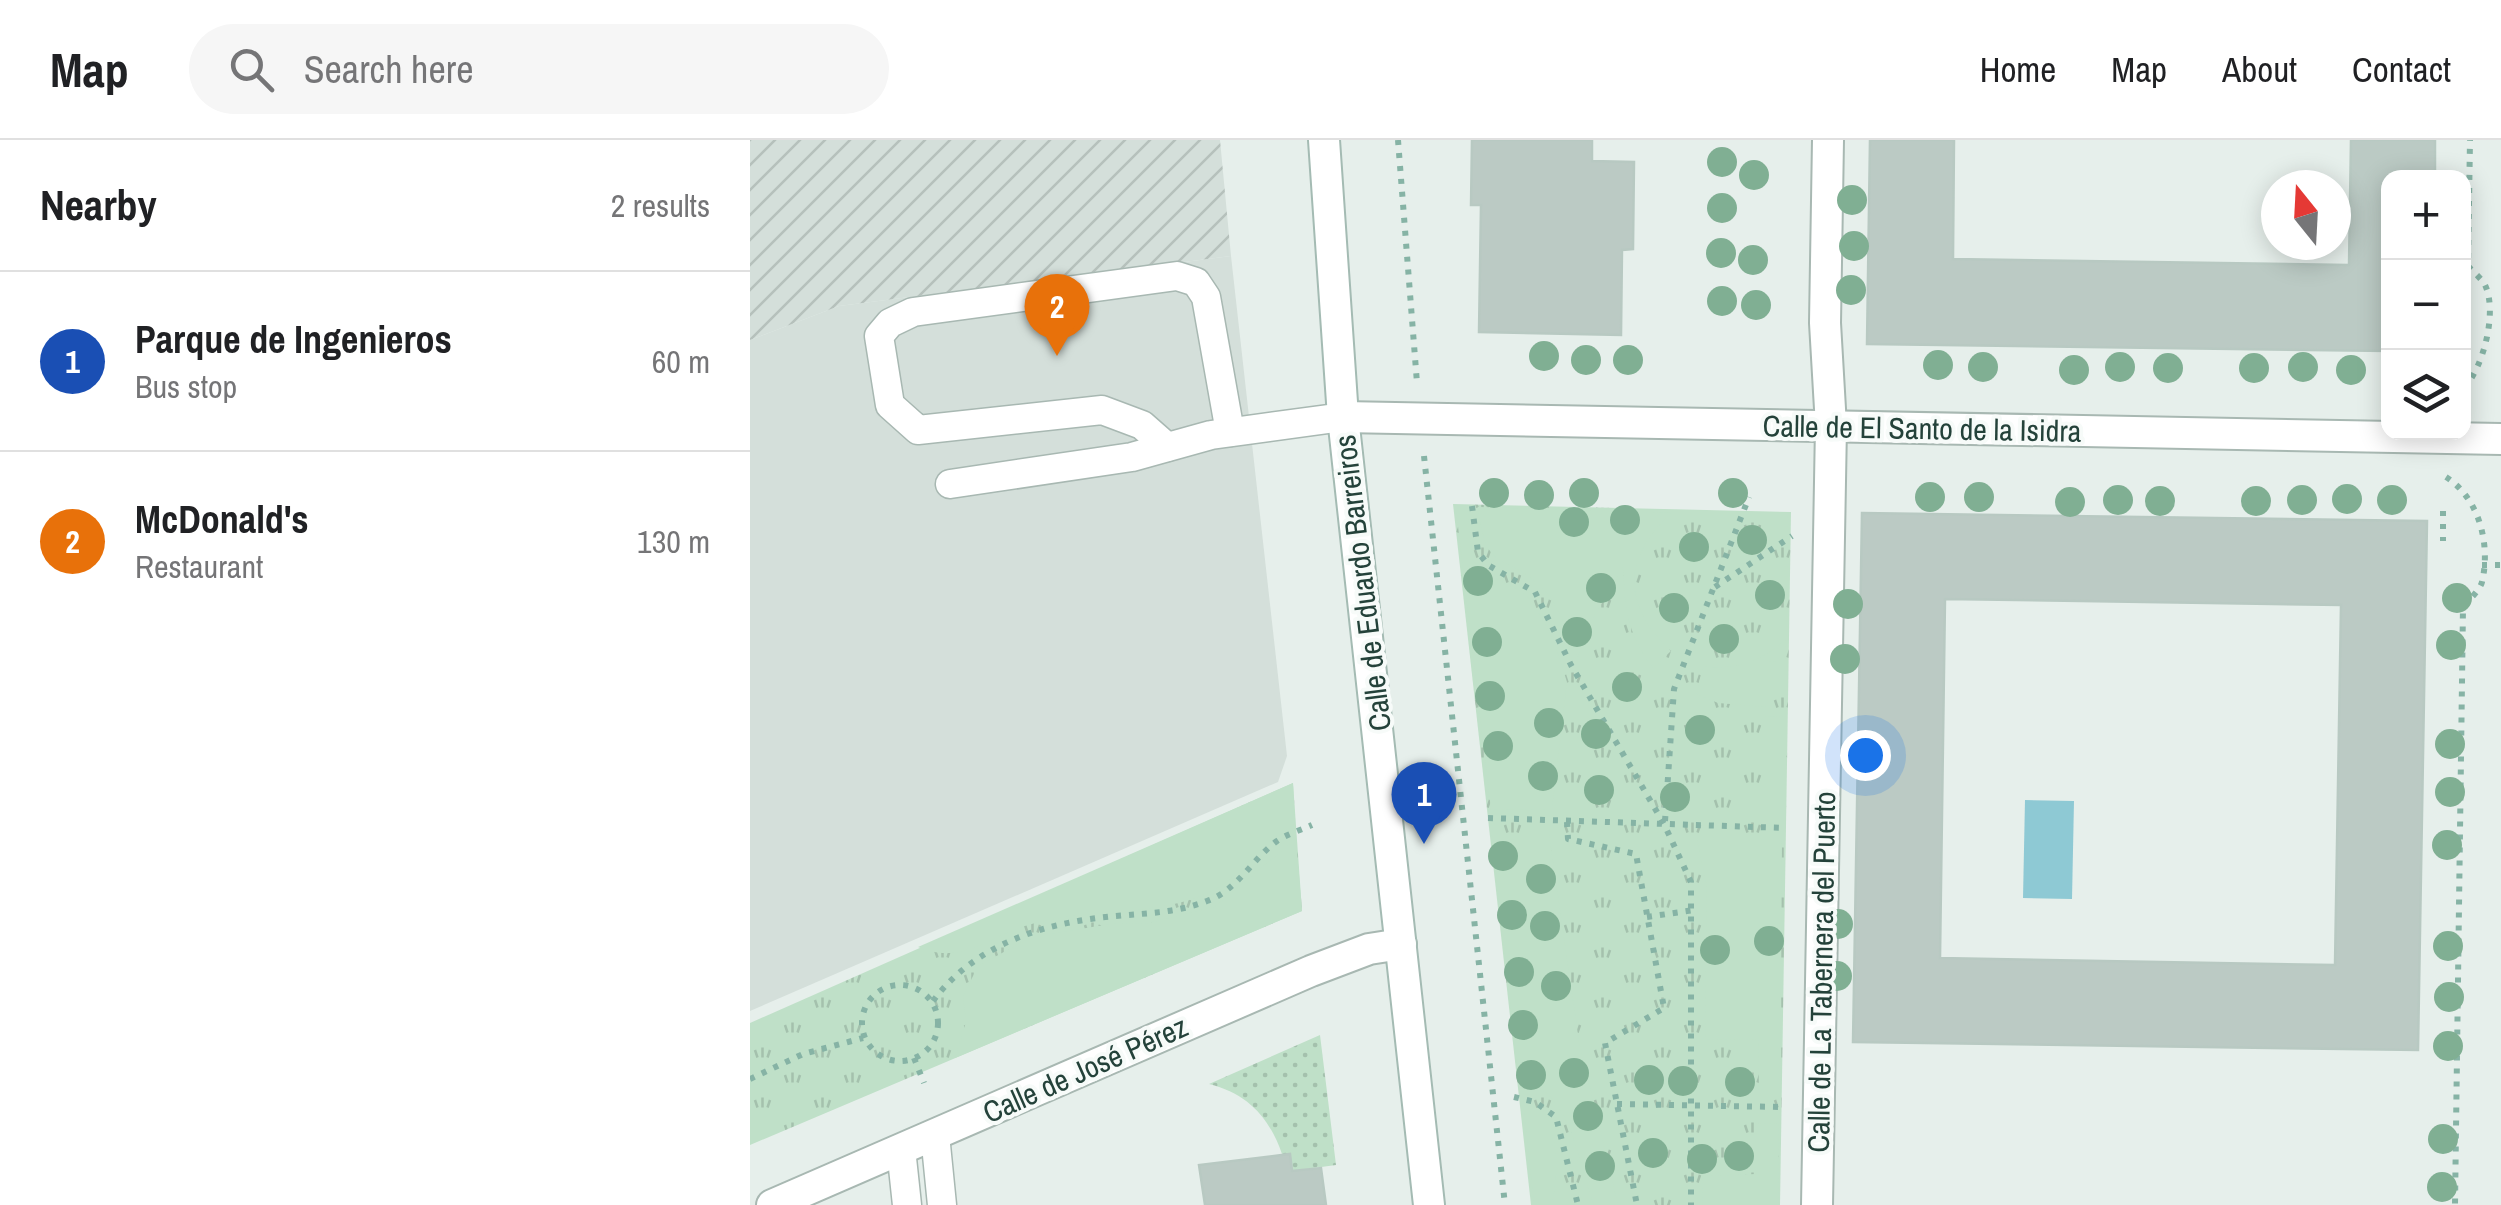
<!DOCTYPE html>
<meta charset="utf-8">
<style>
:root{--surface:#fff;--page:#f6f6f6;--text:#202124;--muted:#757577;--line:#e0e0e0;--accent:#0b8043}
body{margin:0;font-family:"Archivo Narrow",sans-serif;background:var(--page);color:var(--text)}
.controls{position:absolute;right:30px;top:30px;display:grid;overflow:hidden;border-radius:20px;box-shadow:0 5px 25px #0003}
.controls button{width:90px;height:90px;display:grid;place-items:center;padding:0;border:0;border-bottom:2px solid var(--line);background:var(--surface);color:var(--text);font:50px sans-serif}
.compass{position:absolute;left:1511px;top:30px;width:90px;height:90px;border-radius:50%;background:var(--surface);box-shadow:0 5px 25px #0003;rotate:342deg}
.you{position:absolute;left:1115px;top:615px;width:35px;height:35px;margin:-25px;border:8px solid #fff;border-radius:50%;background:#1a73e8;box-shadow:0 0 0 15px #1a73e833}
.badge{display:grid;place-items:center;width:65px;height:65px;border-radius:50%;background:var(--accent);color:#fff;font-size:32px;font-weight:700}
.pin{position:absolute;translate:-50% -82px;filter:drop-shadow(0 2px 5px #0008)}
.pin::after{content:'';position:absolute;top:52px;width:35px;height:30px;background:inherit;clip-path:polygon(0 0,100% 0,50% 100%)}
.list{margin:0;padding:0;list-style:none}
h2{display:flex;justify-content:space-between;align-items:center;height:130px;margin:0;padding:0 40px;font-size:42px}
h2 small{font-size:32px;font-weight:400;color:var(--muted)}
.list li{display:grid;grid-template-columns:65px 1fr auto;gap:30px;align-items:center;box-sizing:border-box;height:180px;padding:0 40px;border-top:2px solid var(--line)}
.list b{display:block;font-size:38px;white-space:nowrap}
.list p{margin:0;font-size:32px;white-space:nowrap;color:var(--muted)}
.list em{font-size:32px;font-style:normal;color:var(--muted)}
.icon{flex:none;width:55px;height:55px;fill:none;stroke:currentColor;stroke-width:2;stroke-linecap:round;stroke-linejoin:round}
.map{position:relative;flex:none;width:1751px;height:1065px;overflow:hidden}
header{display:flex;align-items:center;gap:60px;box-sizing:border-box;height:140px;padding:0 50px;background:var(--surface);border-bottom:2px solid var(--line)}
header strong{font-size:48px}
nav{display:flex;gap:55px;margin-inline-start:auto;font-size:35px}
.search{width:700px;height:90px;background:var(--page);display:flex;align-items:center;gap:25px;box-sizing:border-box;padding:0 35px;border-radius:55px;color:var(--muted);font-size:38px}
main{display:flex}
aside{flex:1;background:var(--surface)}
.map>svg:first-child{display:block}
.built{fill:#d4dfda}
.industrial{fill:url(#industrial-furrows)}
.grass{fill:url(#grass-dots)}
.park{fill:url(#park-tufts)}
.garden{fill:#bfe0c8}
.water{fill:#8ec9d4}
.building{fill:#bbcac4;stroke:#b8c9c2;stroke-width:2.5;fill-rule:evenodd}
.lines{fill:none;stroke-linecap:round;stroke-linejoin:round}
.lane-casing{stroke:#a8b8b2;stroke-width:31}
.street-casing{stroke:#a8b8b2;stroke-width:34}
.secondary-casing{stroke:#a4bbb3;stroke-width:34}
.path{stroke:#86b3a5;stroke-width:6;stroke-dasharray:5 8;stroke-linecap:butt}
.lane{stroke:#fff;stroke-width:28}
.street{stroke:#fff;stroke-width:30}
.secondary{stroke:#fff;stroke-width:30}
.tree{fill:#80af93}
.labels{text-anchor:middle;dominant-baseline:central;stroke-width:8;stroke-linejoin:round;paint-order:stroke}
.street-label{font-size:30px;fill:#24423a;stroke:#f7fbf9}
</style>
<header>
<strong>Map</strong>
<div class="search"><svg class="icon" aria-label="search" viewBox="0 0 24 24"><circle cx="10" cy="10" r="6"/><path d="M15 15l6 6"/></svg>Search here</div>
<nav><a>Home</a><a>Map</a><a>About</a><a>Contact</a></nav>
</header>
<main>
<aside>
<h2>Nearby<small>2 results</small></h2>
<ul class="list">
<li><span class="badge" style="background:#1a4fb4">1</span><div><b>Parque de Ingenieros</b><p>Bus stop</p></div><em>60 m</em></li>
<li><span class="badge" style="background:#e8710a">2</span><div><b>McDonald's</b><p>Restaurant</p></div><em>130 m</em></li>
</ul>
</aside>
<div class="map">
<svg width="1751" height="1065" viewBox="0 0 1751 1065">
<defs>
<pattern id="industrial-furrows" width="10" height="10" patternUnits="userSpaceOnUse" patternTransform="scale(2.5)"><rect width="10" height="10" fill="#d4dfda"/><path d="M-1 1l2-2M0 10L10 0M9 11l2-2" fill="none" stroke="#b6c1bc"/></pattern>
<pattern id="grass-dots" width="8" height="8" patternUnits="userSpaceOnUse" patternTransform="scale(2.5)"><rect width="8" height="8" fill="#bfe0c8"/><path d="M2 2h.1M6 6h.1" fill="none" stroke="#a4c1ad" stroke-width="1.8" stroke-linecap="round"/></pattern>
<pattern id="park-tufts" width="24" height="20" patternUnits="userSpaceOnUse" patternTransform="scale(2.5)"><rect width="24" height="20" fill="#bfe0c8"/><path d="M3 7l-1-3M5 7V3M7 7l1-3M15 17l-1-3M17 17v-4M19 17l1-3" fill="none" stroke="#a4c1ad"/></pattern>
</defs>
<rect width="100%" height="100%" fill="#e6efeb"/>
<path class="built" d="M481,116L537,616L528,642L0,871V200L89,166Z"/>
<path class="industrial" d="M0,0H470L481,116L89,166L0,200Z"/>
<path class="grass" d="M570,895L586,1025L542,1031L540,1015L532,1014C519,977 498,954 459,944Z"/>
<g class="park">
<path d="M703,364L1041,372L1030,1065H781Z"/>
<path d="M543,643L552,771L0,1005V883Z"/>
</g>
<g class="garden">
<path d="M728,367L921,373C872,420 872,463 921,511L903,528C878,494 873,467 874,426L843,478L828,517C818,495 809,464 791,447C752,409 737,437 728,367Z"/>
<path d="M706,369H717L722,419L732,432L771,451L782,461L803,498L817,542L802,669L741,670Z"/>
<path d="M1036,498L1035,521L1017,522V567L968,563L946,554L953,526C985,531 1014,521 1036,498Z"/>
<path d="M1014,576L1035,577V679H1014Z"/>
<path d="M543,643L545,684C511,701 492,739 456,754C399,778 334,767 275,786C237,798 210,825 168,807Z"/>
<path d="M741,694H799L829,902L868,1065H844C829,1026 821,946 769,941Z"/>
<path d="M546,699L552,771L205,918L216,882L213,856L228,826L276,800L300,794L366,783L394,784L464,767Z"/>
<path d="M947,700H1032L1030,951H1009L1008,899L955,900L957,747Z"/>
<path d="M774,972L792,974C811,1007 808,1028 802,1065H784Z"/>
<path d="M1029,983L1028,1065H952L953,1036L1006,1034V984Z"/>
</g>
<path class="water" d="M1275,660L1324,661L1322,759L1273,758Z"/>
<g class="building">
<path d="M722,0H842V21L884,22L883,109L872,110L871,195L729,192L731,65H721Z"/>
<path d="M1120,0H1204L1203,119L1599,125L1601,0H1685V38H1638V211L1117,204Z"/>
<path d="M1112,373L1677,381L1668,910L1103,902ZM1195,459L1591,465L1585,825L1190,818Z"/>
<path d="M540,1014L542,1031L571,1028L576,1065H455L449,1025Z"/>
</g>
<g class="lines">
<defs>
<g id="lane">
<path d="M417,307L392,285L352,270L168,290L140,265L129,196L140,183L163,172L427,136L446,142L456,157L480,292"/>
<path d="M200,344L382,317L461,295L593,277"/>
<path d="M185,995L192,1065"/>
<path d="M151,1009L157,1065"/>
</g>
<g id="street">
<path d="M593,277L1751,299"/>
<path d="M22,1065L561,831L619,809L651,804"/>
<path d="M1067,1065L1081,286L1075,183L1078,0"/>
</g>
<path id="secondary" d="M574,0L593,277L679,1065"/>
</defs>
<use href="#lane" class="lane-casing"/>
<use href="#street" class="street-casing"/>
<use href="#secondary" class="secondary-casing"/>
<g class="path">
<path d="M648,0L667,243"/>
<path d="M1714,248C1733,228 1748,172 1735,145C1732,139 1723,132 1718,126L1720,0"/>
<path d="M674,316L755,1065"/>
<path d="M1696,337C1729,358 1741,404 1732,442C1730,450 1719,460 1713,467L1705,1065"/>
<path d="M722,366L728,412L738,425L785,452L821,525L914,684L941,742V1065"/>
<path d="M1693,371V401"/>
<path d="M1732,425H1751"/>
<path d="M965,447L1042,396"/>
<path d="M738,678L1036,688"/>
<path d="M915,681L924,549L999,357"/>
<path d="M817,682L818,699L886,714L914,868L855,903L887,1065"/>
<path d="M897,777L944,770"/>
<circle cx="150" cy="883" r="38"/>
<path d="M183,861C226,803 297,782 366,776C398,773 426,773 457,761C488,750 502,719 527,701C537,694 551,690 562,685"/>
<path d="M164,918L174,943"/>
<path d="M0,939L53,914L113,898"/>
<path d="M764,957L785,962L806,977L828,1065"/>
<path d="M867,964L1031,967"/>
</g>
<use href="#lane" class="lane"/>
<use href="#street" class="street"/>
<use href="#secondary" class="secondary"/>
</g>
<g class="tree">
<circle cx="972" cy="22" r="15"/>
<circle cx="1004" cy="35" r="15"/>
<circle cx="1102" cy="60" r="15"/>
<circle cx="972" cy="68" r="15"/>
<circle cx="1104" cy="106" r="15"/>
<circle cx="971" cy="113" r="15"/>
<circle cx="1003" cy="120" r="15"/>
<circle cx="1101" cy="150" r="15"/>
<circle cx="972" cy="161" r="15"/>
<circle cx="1006" cy="165" r="15"/>
<circle cx="794" cy="216" r="15"/>
<circle cx="836" cy="220" r="15"/>
<circle cx="878" cy="220" r="15"/>
<circle cx="1188" cy="225" r="15"/>
<circle cx="1233" cy="227" r="15"/>
<circle cx="1370" cy="227" r="15"/>
<circle cx="1553" cy="227" r="15"/>
<circle cx="1418" cy="228" r="15"/>
<circle cx="1504" cy="228" r="15"/>
<circle cx="1324" cy="230" r="15"/>
<circle cx="1601" cy="230" r="15"/>
<circle cx="744" cy="353" r="15"/>
<circle cx="834" cy="353" r="15"/>
<circle cx="983" cy="353" r="15"/>
<circle cx="789" cy="355" r="15"/>
<circle cx="1180" cy="357" r="15"/>
<circle cx="1229" cy="357" r="15"/>
<circle cx="1597" cy="359" r="15"/>
<circle cx="1368" cy="360" r="15"/>
<circle cx="1552" cy="360" r="15"/>
<circle cx="1642" cy="360" r="15"/>
<circle cx="1410" cy="361" r="15"/>
<circle cx="1506" cy="361" r="15"/>
<circle cx="1320" cy="362" r="15"/>
<circle cx="875" cy="380" r="15"/>
<circle cx="824" cy="382" r="15"/>
<circle cx="1002" cy="400" r="15"/>
<circle cx="944" cy="407" r="15"/>
<circle cx="728" cy="441" r="15"/>
<circle cx="851" cy="448" r="15"/>
<circle cx="1020" cy="455" r="15"/>
<circle cx="1707" cy="458" r="15"/>
<circle cx="1098" cy="464" r="15"/>
<circle cx="924" cy="468" r="15"/>
<circle cx="827" cy="492" r="15"/>
<circle cx="974" cy="499" r="15"/>
<circle cx="737" cy="502" r="15"/>
<circle cx="1701" cy="505" r="15"/>
<circle cx="1095" cy="519" r="15"/>
<circle cx="877" cy="547" r="15"/>
<circle cx="740" cy="556" r="15"/>
<circle cx="799" cy="583" r="15"/>
<circle cx="950" cy="590" r="15"/>
<circle cx="846" cy="594" r="15"/>
<circle cx="1700" cy="604" r="15"/>
<circle cx="748" cy="606" r="15"/>
<circle cx="793" cy="636" r="15"/>
<circle cx="849" cy="650" r="15"/>
<circle cx="1700" cy="652" r="15"/>
<circle cx="925" cy="657" r="15"/>
<circle cx="1697" cy="705" r="15"/>
<circle cx="753" cy="716" r="15"/>
<circle cx="791" cy="739" r="15"/>
<circle cx="762" cy="775" r="15"/>
<circle cx="1088" cy="784" r="15"/>
<circle cx="795" cy="786" r="15"/>
<circle cx="1019" cy="801" r="15"/>
<circle cx="1698" cy="806" r="15"/>
<circle cx="965" cy="810" r="15"/>
<circle cx="769" cy="832" r="15"/>
<circle cx="1087" cy="836" r="15"/>
<circle cx="806" cy="846" r="15"/>
<circle cx="1699" cy="857" r="15"/>
<circle cx="773" cy="885" r="15"/>
<circle cx="1698" cy="906" r="15"/>
<circle cx="824" cy="933" r="15"/>
<circle cx="781" cy="935" r="15"/>
<circle cx="899" cy="940" r="15"/>
<circle cx="933" cy="941" r="15"/>
<circle cx="990" cy="942" r="15"/>
<circle cx="838" cy="976" r="15"/>
<circle cx="1693" cy="999" r="15"/>
<circle cx="903" cy="1013" r="15"/>
<circle cx="989" cy="1016" r="15"/>
<circle cx="952" cy="1019" r="15"/>
<circle cx="850" cy="1026" r="15"/>
<circle cx="1692" cy="1047" r="15"/>
</g>
<g class="labels">
<g class="street-label">
<text transform="translate(1172 288) rotate(1)">Calle de El Santo de la Isidra</text>
<text transform="translate(612 443) rotate(-97)">Calle de Eduardo Barreiros</text>
<text transform="translate(1071 832) rotate(-89)">Calle de La Tabernera del Puerto</text>
<text transform="translate(335 929) rotate(-24)">Calle de José Pérez</text>
</g>
</g>
</svg>
<div class="controls">
<button>+</button>
<button>−</button>
<button><svg class="icon" aria-label="layers" viewBox="0 0 24 24"><path d="M12 4l9 5-9 5-9-5zM3 14l9 5 9-5"/></svg></button>
</div>
<svg class="compass" viewBox="-18 -18 36 36"><path d="M0-13l5 13h-10z" fill="#e53935"/><path d="M0 13l5-13h-10z" fill="#757577"/></svg>
<div class="you"></div>
<div class="pin badge" style="left:674px;top:704px;background:#1a4fb4">1</div>
<div class="pin badge" style="left:307px;top:216px;background:#e8710a">2</div>
</div>
</main>
